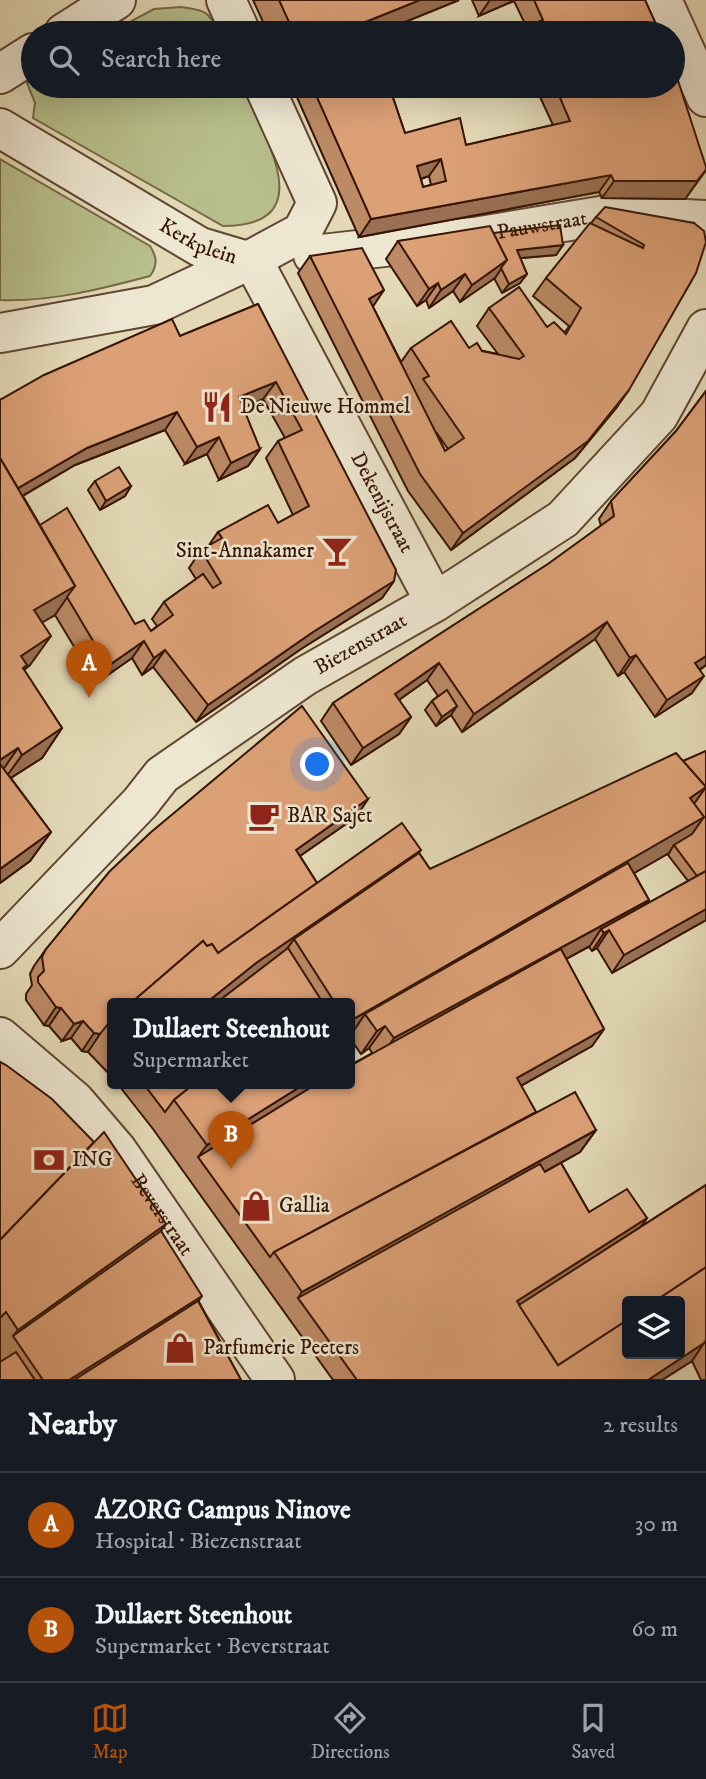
<!DOCTYPE html>
<meta charset="utf-8">
<style>
:root{--surface:#171b24;--page:#20242c;--text:#f1f3f6;--muted:#9ea1a6;--line:#363941;--accent:#b45309}
body{margin:0;font-family:"IM FELL DW Pica",serif;background:var(--page);color:var(--text)}
.controls{position:absolute;right:21px;bottom:21px;display:grid;overflow:hidden;border-radius:7px;box-shadow:0 7px 28px #0002}
.controls button{width:63px;height:63px;display:grid;place-items:center;padding:0;border:0;border-bottom:2px solid var(--line);background:var(--surface);color:var(--text);font:35px sans-serif}
.you{position:absolute;left:318px;top:765px;width:24px;height:24px;margin:-18px;border:5px solid #fff;border-radius:50%;background:#1a73e8;box-shadow:0 0 0 10px #1a73e833}
.badge{display:grid;place-items:center;width:46px;height:46px;border-radius:50%;background:var(--accent);color:#fff;font-size:23px;font-weight:700}
.pin{position:absolute;translate:-50% -58px;filter:drop-shadow(0 2px 4px #0008)}
.pin::after{content:'';position:absolute;top:37px;width:24px;height:21px;background:inherit;clip-path:polygon(0 0,100% 0,50% 100%)}
.popup{position:absolute;left:107px;top:998px;width:248px;height:91px;box-sizing:border-box;display:grid;place-content:center;border-radius:7px;background:var(--surface);filter:drop-shadow(0 2px 5px #0005);font-size:23px;white-space:nowrap;color:var(--muted)}
.popup b{font-size:26px;color:var(--text)}
.popup::after{content:'';position:absolute;left:50%;top:100%;margin-left:-14px;border:14px solid transparent;border-top-color:var(--surface)}
.list{margin:0;padding:0;list-style:none}
h2{display:flex;justify-content:space-between;align-items:center;height:91px;margin:0;padding:0 28px;font-size:30px}
h2 small{font-size:23px;font-weight:400;color:var(--muted)}
.list li{display:grid;grid-template-columns:46px 1fr auto;gap:21px;align-items:center;box-sizing:border-box;height:105px;padding:0 28px;border-top:2px solid var(--line)}
.list b{display:block;font-size:26px;white-space:nowrap}
.list p{margin:0;font-size:23px;white-space:nowrap;color:var(--muted)}
.list em{font-size:23px;font-style:normal;color:var(--muted)}
.icon{flex:none;width:38px;height:38px;fill:none;stroke:currentColor;stroke-width:2;stroke-linecap:round;stroke-linejoin:round}
.map{position:relative;flex:none;width:706px;height:1380px;overflow:hidden}
.search{position:absolute;background:var(--surface);box-shadow:0 7px 28px #0002;left:21px;right:21px;top:21px;height:77px;display:flex;align-items:center;gap:18px;box-sizing:border-box;padding:0 24px;border-radius:38px;color:var(--muted);font-size:26px}
.sheet{height:301px;background:var(--surface)}
nav{display:flex;justify-content:space-around;align-items:center;box-sizing:border-box;height:98px;border-top:2px solid var(--line);background:var(--surface);font-size:19px;color:var(--muted)}
nav a{display:grid;justify-items:center;gap:4px}
nav .on{color:var(--accent)}
.map>svg:first-child{display:block}
.green{fill:#b7be8b;stroke:#766948;stroke-width:2}
.lines{fill:none;stroke-linecap:round;stroke-linejoin:round}
.street-casing{stroke:#604531;stroke-width:42}
.street{stroke:#ede6d0;stroke-width:38}
.wall{fill:#bc8a65;stroke:#351405;stroke-width:2;fill-rule:evenodd}
.shaded-wall{fill:#997053;stroke:#351405;stroke-width:2}
.building{fill:#dba076;stroke:#351405;stroke-width:2;fill-rule:evenodd}
.labels{text-anchor:middle;dominant-baseline:central;stroke-width:5;stroke-linejoin:round;paint-order:stroke}
.street-label{font-size:21px;fill:#351405;stroke:#ede6d0}
.poi-label{font-size:21px;fill:#351405;stroke:#ede6d0;text-anchor:start}
</style>
<div class="map">
<svg width="706" height="1380" viewBox="0 0 706 1380">
<rect width="100%" height="100%" fill="#e3d9b6"/>
<filter id="stains"><feTurbulence type="fractalNoise" baseFrequency=".00286" numOctaves="4"/><feColorMatrix values="0 0 0 0 .2 0 0 0 0 .09 0 0 0 0 .02 0 0 0 .5 -.17"/></filter>
<radialGradient id="worn" r=".72"><stop offset=".6" stop-color="#630" stop-opacity="0"/><stop offset="1" stop-color="#630" stop-opacity=".3"/></radialGradient>
<g class="green">
<path d="M181,7C205,10 209,11 219,33H109L154,9Z"/>
<path d="M33,79V86H242C264,136 323,226 223,226L33,118L35,103L27,83Z"/>
<path d="M0,159L150,246C157,257 158,265 150,276C101,289 51,302 0,300Z"/>
</g>
<g class="lines">
<defs>
<g id="street">
<path d="M226,0L241,33"/>
<path d="M662,0L706,97"/>
<path d="M64,33L116,0"/>
<path d="M0,74L33,53"/>
<path id="s1" d="M0,128L200,247L247,261"/>
<path id="s2" d="M313,255L474,237L606,215L706,220"/>
<path id="s3" d="M252,259L435,602"/>
<path d="M0,333L154,305L252,259L302,232L317,203L264,86"/>
<path id="s4" d="M0,949L140,803L162,775L305,676L435,602L563,519L659,415L706,329"/>
<path id="s5" d="M0,1037L75,1101L117,1150L275,1380"/>
</g>
</defs>
<use href="#street" class="street-casing"/>
<use href="#street" class="street"/>
</g>
<g class="wall">
<path d="M253,0H459L378,33H268Z"/>
<path d="M472,0H645L660,33H523L527,28L514,1L479,16Z"/>
<path d="M292,86H389L405,133L466,145L553,125L535,86H673L706,170L685,199L602,198L599,192L359,237ZM429,176L431,185L423,187L421,179Z"/>
<path d="M596,217L694,223L617,407L575,458L451,550L408,491L298,273L310,256L373,307L401,362L411,348H469L498,354L477,326L489,308L565,332L569,326L533,296L546,278ZM436,432L448,449L445,451Z"/>
<path d="M493,233L563,245L556,255L520,258L527,274L520,283L502,293L494,278L460,302L453,291L429,308L426,300L417,306L386,259L398,241Z"/>
<path d="M258,304L394,581L382,598L301,649L196,722L153,667L142,675L132,658L96,683L55,615L42,622L30,665L24,670L62,728L42,758L11,778L51,832L30,861L0,883V400L180,336ZM263,399L285,438L278,441L266,458L293,515L278,523L218,532L209,545L201,550L189,568L196,579L164,602L152,619L157,626L151,631L135,624L40,525L23,496L75,465L165,430L185,464L207,454L219,480L248,466L260,449L243,408Z"/>
<path d="M706,391V665L700,670L692,693L655,717L624,672L618,676L595,639L462,732L451,715L436,726L425,710L432,701L438,696L427,680L399,700L411,717L399,734L351,765L321,721L333,703L548,564L601,526L599,519L611,501L676,431Z"/>
<path d="M95,481L131,486L125,496L100,510L88,490Z"/>
<path d="M706,751V920L612,973L597,948L592,951L589,947L590,946L566,959L604,1029L592,1046L521,1086L536,1112L596,1130L580,1152L561,1163L589,1212L647,1218L642,1226L706,1185V1380H701L692,1361L662,1380H333L153,1129L117,1083H313L309,1088L372,1053L369,1048L361,1054L350,1038V1003H112V1077L88,1052L82,1051L71,1038L62,1041L49,1026L44,1025L26,1000V994L32,985L30,974L34,966L46,949L368,799L356,817L300,856L317,883L419,853L430,869ZM669,853L668,855L688,881L646,905L649,900L634,873Z"/>
<path d="M0,1062L166,1224L161,1231L241,1380H0Z"/>
</g>
<g class="shaded-wall">
<path d="M420,0H459L378,33H338Z"/>
<path d="M490,0H515L479,16Z"/>
<path d="M441,159L429,176L405,184L417,166Z"/>
<path d="M706,170L685,199L602,198L614,181Z"/>
<path d="M611,175L599,192L359,237L371,219Z"/>
<path d="M563,245L556,255L510,259L517,250Z"/>
<path d="M507,260L495,278L460,302L472,285Z"/>
<path d="M465,274L453,291L429,308L441,290Z"/>
<path d="M527,274L520,283L502,293L509,284Z"/>
<path d="M438,283L426,300L417,306L429,289Z"/>
<path d="M384,290L372,308L369,299Z"/>
<path d="M276,382L263,399L227,415L239,397Z"/>
<path d="M629,390L617,407L575,458L451,550L463,533Z"/>
<path d="M177,412L165,430L75,465L0,509L7,495L87,448Z"/>
<path d="M219,437L207,454L185,464L197,447Z"/>
<path d="M260,449L248,466L219,480L231,463Z"/>
<path d="M131,486L125,496L100,510L106,501Z"/>
<path d="M394,581L382,598L301,649L196,722L208,705L313,632Z"/>
<path d="M75,586L55,615L14,639L34,610Z"/>
<path d="M607,622L595,639L462,732L474,714Z"/>
<path d="M51,636L30,665L25,669L7,695L21,656Z"/>
<path d="M144,641L132,658L96,683L108,666Z"/>
<path d="M165,650L153,667L142,675L154,658Z"/>
<path d="M636,655L624,672L618,676L630,658Z"/>
<path d="M706,656V665L683,680L695,663Z"/>
<path d="M439,663L427,680L383,711L395,694Z"/>
<path d="M704,676L692,693L655,717L667,700Z"/>
<path d="M457,706L451,715L436,726L442,717Z"/>
<path d="M411,717L399,734L351,765L363,748Z"/>
<path d="M62,728L42,758L1,784L22,755Z"/>
<path d="M18,748L0,774V760Z"/>
<path d="M706,787L688,814L690,798Z"/>
<path d="M368,799L356,817L284,867L296,850Z"/>
<path d="M704,817L686,843L674,845L669,853L372,1024L365,1014L350,1036V1021Z"/>
<path d="M51,832L30,861L0,883V869Z"/>
<path d="M421,850L401,879L294,939L276,965L223,1003H206L256,963Z"/>
<path d="M649,900L633,922L609,930L597,948L592,951L604,933L601,929L590,946L378,1061L394,1038Z"/>
<path d="M706,909V920L612,973L624,955Z"/>
<path d="M56,1007L61,1008L49,1026L44,1025Z"/>
<path d="M83,1021L71,1038L62,1041L74,1024Z"/>
<path d="M385,1026L369,1048L361,1054L377,1031Z"/>
<path d="M604,1029L592,1046L504,1095L517,1078Z"/>
<path d="M94,1033L100,1034L88,1052L82,1051Z"/>
<path d="M306,1083H313L297,1105L198,1157L207,1145Z"/>
<path d="M596,1130L580,1152L304,1305L298,1298L302,1292Z"/>
<path d="M647,1218L635,1235L514,1313L517,1301Z"/>
<path d="M166,1224L145,1253L13,1336L18,1330Z"/>
<path d="M202,1296L186,1319L89,1380H69Z"/>
<path d="M704,1343L692,1361L662,1380H648Z"/>
</g>
<g class="building">
<path d="M279,0H420L338,33H294Z"/>
<path d="M534,0H645L660,33H532L529,25L543,20Z"/>
<path d="M673,65L706,167V170L697,181H614L611,175L371,219L312,86H389L405,133L460,118L466,145L570,121L555,86H673ZM441,159L446,181L423,187L417,166Z"/>
<path d="M605,207L694,223L704,231L706,242L696,273L629,390L588,441L463,533L420,474L310,256L362,248L384,290L369,299L445,451L464,438L423,379L429,376L411,348L451,321L469,348L477,343L482,351L519,359L524,356L489,308L519,287L547,327L554,322L566,334L581,308L546,278L590,223L643,248L644,245L596,217Z"/>
<path d="M560,225L563,245L517,250L527,274L509,284L501,268L507,260L493,233Z"/>
<path d="M490,226L507,260L472,285L465,274L441,290L438,283L429,289L398,241Z"/>
<path d="M258,304L396,570L394,581L313,632L208,705L165,650L154,658L144,641L108,666L67,597L75,586L40,525L67,508L135,624L144,620L151,631L173,615L164,602L203,574L213,588L221,583L201,550L222,538L218,532L268,505L278,523L309,506L278,441L302,430L276,382L239,397L260,449L231,463L219,437L197,447L177,412L87,448L18,488L0,458V400L44,375L172,319L180,336Z"/>
<path d="M706,391V656L695,663L704,676L667,700L636,655L630,658L607,622L474,714L439,663L395,694L411,717L363,748L333,703L548,564L614,516L611,501L676,431Z"/>
<path d="M0,458L75,586L34,610L51,636L21,656L27,665L23,668L62,728L22,755L18,748L0,760Z"/>
<path d="M119,467L131,486L106,501L95,481Z"/>
<path d="M447,690L457,706L442,717L432,701Z"/>
<path d="M302,706L368,799L296,850L317,883L218,953L212,944L207,946L203,941L131,1003H112V1019L100,1034L94,1033L83,1021L74,1024L61,1008L56,1007L38,982V977L44,971L42,957L46,949L109,872L150,833Z"/>
<path d="M706,751V871L697,876L674,845L692,834L704,817L694,804L706,787L683,761Z"/>
<path d="M676,753L706,787L690,798L704,817L350,1021V1003H335L294,939L419,853L430,869Z"/>
<path d="M0,764L51,832L0,869Z"/>
<path d="M402,823L421,850L256,963L206,1003H131L203,941L207,946L212,944L218,953Z"/>
<path d="M628,863L649,900L394,1038L385,1026L377,1031L365,1014Z"/>
<path d="M706,871V909L624,955L609,930L604,933L601,929Z"/>
<path d="M288,948L323,1003H216Z"/>
<path d="M561,949L604,1029L517,1078L536,1112L274,1252L270,1257L198,1157L318,1083H350V1066Z"/>
<path d="M0,1062L6,1065L52,1099L94,1142L0,1240Z"/>
<path d="M143,1083H195L174,1100L165,1112Z"/>
<path d="M195,1083H306L207,1145L174,1100Z"/>
<path d="M575,1092L596,1130L302,1292L274,1252Z"/>
<path d="M104,1132L166,1224L18,1330L6,1312L0,1318V1240Z"/>
<path d="M561,1163L589,1212L627,1189L647,1218L517,1301L558,1365L627,1320V1354H680V1301H655L706,1267V1340L704,1343L648,1380H357L298,1298L540,1164L545,1172Z"/>
<path d="M706,1185V1267L655,1301H627V1320L558,1365L519,1305Z"/>
<path d="M161,1231L202,1296L69,1380H43L13,1336Z"/>
<path d="M198,1301L241,1380H74Z"/>
<path d="M16,1352L35,1380H0V1362Z"/>
</g>
<defs>
<symbol id="restaurant-bare" viewBox="-9 -9 18 18"><path d="M-5-6h1v4h1v-4h1v4h1v-4h1v5L-1.5 .5V6h-2V.5L-5-1ZM5-6V6H3V1.5H1.5Q1.5-4 5-6Z" fill="#8f2418" stroke="#ede6d0" stroke-width="2.5" paint-order="stroke"/></symbol>
<symbol id="bar-bare" viewBox="-9 -9 18 18"><path d="M-6-5H6L.8 .8V4.5H3.5V6h-7V4.5H-.8V.8Z" fill="#8f2418" stroke="#ede6d0" stroke-width="2.5" paint-order="stroke"/></symbol>
<symbol id="cafe-bare" viewBox="-9 -9 18 18"><path d="M-5.5-4.5H6V0H3Q3 3.5 0 3.5H-2.5Q-5.5 3.5-5.5 0ZM3-3.2v2h1.7v-2ZM-6 4.5H4V6H-6Z" fill="#8f2418" stroke="#ede6d0" stroke-width="2.5" paint-order="stroke"/></symbol>
<symbol id="bank-bare" viewBox="-9 -9 18 18"><path d="M-6-4H6V4H-6ZM0-2.3a2.3 2.3 0 1 0 0 4.6a2.3 2.3 0 1 0 0-4.6Z" fill="#8f2418" stroke="#ede6d0" stroke-width="2.5" paint-order="stroke"/></symbol>
<symbol id="shop-bare" viewBox="-9 -9 18 18"><path d="M-5-2.5h2.3a2.7 3.5 0 0 1 5.4 0H5L5.5 6h-11ZM-1.5-2.5h3a1.5 2.3 0 0 0-3 0Z" fill="#8f2418" stroke="#ede6d0" stroke-width="2.5" paint-order="stroke"/></symbol>
</defs>
<g fill-rule="evenodd">
<use href="#restaurant-bare" x="195" y="385" width="44" height="44"/>
<use href="#bar-bare" x="315" y="529" width="44" height="44"/>
<use href="#cafe-bare" x="242" y="794" width="44" height="44"/>
<use href="#bank-bare" x="27" y="1138" width="44" height="44"/>
<use href="#shop-bare" x="234" y="1184" width="44" height="44"/>
<use href="#shop-bare" x="158" y="1326" width="44" height="44"/>
</g>
<g class="labels">
<g class="street-label">
<text stroke="none"><textPath href="#s2" startOffset="231">Pauwstraat</textPath></text>
<text stroke="none"><textPath href="#s1" startOffset="229">Kerkplein</textPath></text>
<text stroke="none"><textPath href="#s3" startOffset="276">Dekenijstraat</textPath></text>
<text stroke="none"><textPath href="#s4" startOffset="476">Biezenstraat</textPath></text>
<text stroke="none"><textPath href="#s5" startOffset="242">Beverstraat</textPath></text>
</g>
<g class="poi-label">
<text x="240" y="407">De Nieuwe Hommel</text>
<text x="314" y="551" text-anchor="end">Sint-Annakamer</text>
<text x="287" y="816">BAR Sajet</text>
<text x="72" y="1160">ING</text>
<text x="279" y="1206">Gallia</text>
<text x="203" y="1348">Parfumerie Peeters</text>
</g>
</g>
<rect width="100%" height="100%" filter="url(#stains)"/>
<rect width="100%" height="100%" fill="url(#worn)"/>
</svg>
<div class="controls">
<button><svg class="icon" aria-label="layers" viewBox="0 0 24 24"><path d="M12 4l9 5-9 5-9-5zM3 14l9 5 9-5"/></svg></button>
</div>
<div class="you"></div>
<div class="pin badge" style="left:89px;top:698px">A</div>
<div class="pin badge" style="left:231px;top:1169px">B</div>
<div class="popup"><b>Dullaert Steenhout</b>Supermarket</div>
<div class="search"><svg class="icon" aria-label="search" viewBox="0 0 24 24"><circle cx="10" cy="10" r="6"/><path d="M15 15l6 6"/></svg>Search here</div>
</div>
<section class="sheet">
<h2>Nearby<small>2 results</small></h2>
<ul class="list">
<li><span class="badge">A</span><div><b>AZORG Campus Ninove</b><p>Hospital · Biezenstraat</p></div><em>30 m</em></li>
<li><span class="badge">B</span><div><b>Dullaert Steenhout</b><p>Supermarket · Beverstraat</p></div><em>60 m</em></li>
</ul>
</section>
<nav>
<a class="on"><svg class="icon" aria-label="map" viewBox="0 0 24 24"><path d="M3 6l6-2 6 2 6-2v14l-6 2-6-2-6 2zM9 4v14M15 6v14"/></svg>Map</a>
<a><svg class="icon" aria-label="directions" viewBox="0 0 24 24"><path d="M12 3l9 9-9 9-9-9zM9 14v-3h6M13 9l2 2-2 2"/></svg>Directions</a>
<a><svg class="icon" aria-label="saved" viewBox="0 0 24 24"><path d="M7 4h10v16l-5-4-5 4z"/></svg>Saved</a>
</nav>
